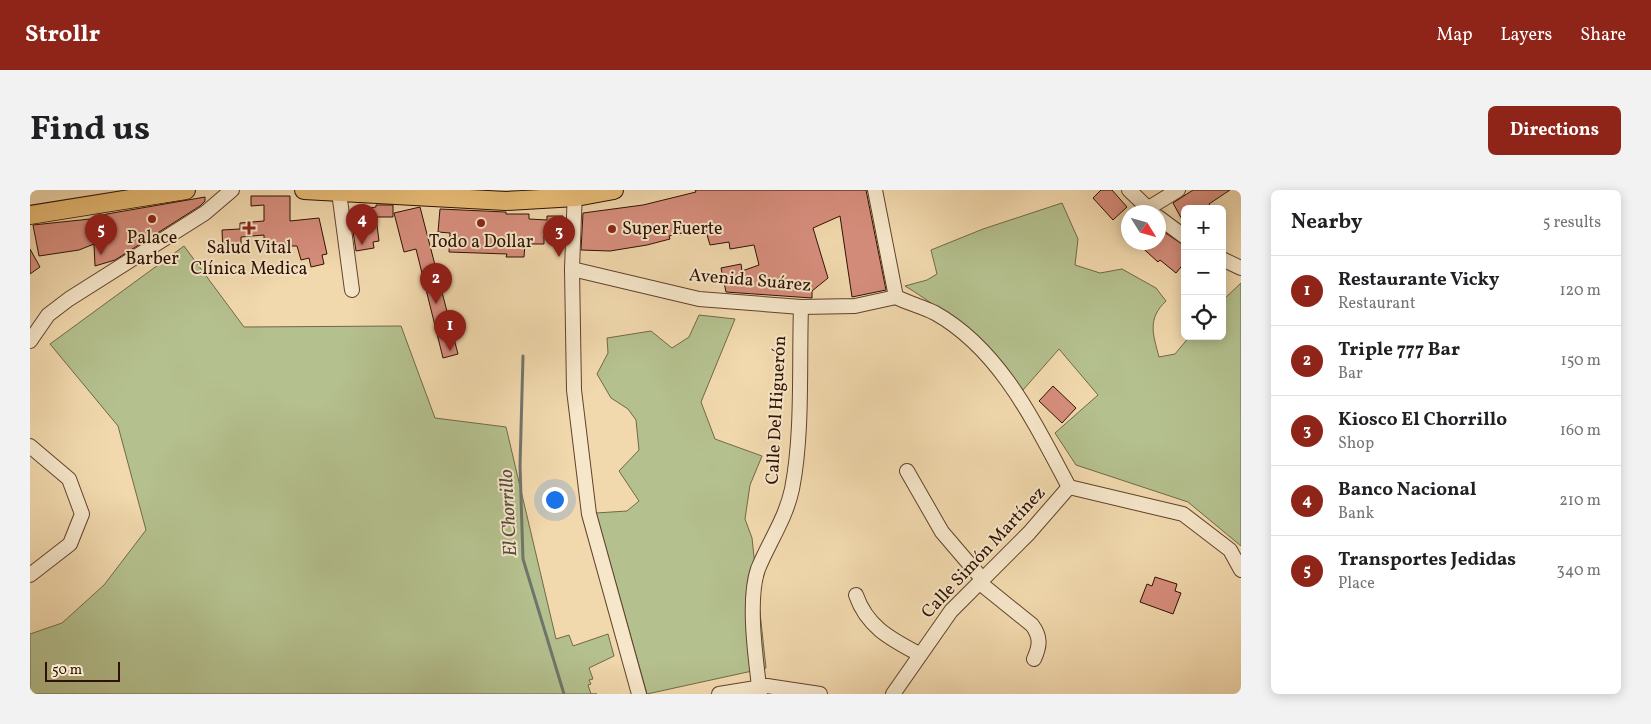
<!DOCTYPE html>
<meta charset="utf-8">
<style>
:root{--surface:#fff;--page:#f2f2f2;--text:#202124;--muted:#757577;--line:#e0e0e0;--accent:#8f2418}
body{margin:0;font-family:Vollkorn,serif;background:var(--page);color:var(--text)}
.controls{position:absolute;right:15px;top:15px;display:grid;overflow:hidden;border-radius:8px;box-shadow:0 2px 12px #0003}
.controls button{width:45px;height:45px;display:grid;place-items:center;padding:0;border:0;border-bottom:1px solid var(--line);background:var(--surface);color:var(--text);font:25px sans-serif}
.compass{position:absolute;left:1091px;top:15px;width:45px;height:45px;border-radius:50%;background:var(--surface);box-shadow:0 2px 12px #0003;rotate:127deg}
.scale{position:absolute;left:15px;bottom:12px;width:75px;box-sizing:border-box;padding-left:5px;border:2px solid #2f1100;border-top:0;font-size:14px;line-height:18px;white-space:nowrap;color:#2f1100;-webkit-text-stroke:4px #f6e6ca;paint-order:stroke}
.you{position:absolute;left:524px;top:309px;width:18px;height:18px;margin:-12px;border:4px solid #fff;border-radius:50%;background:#1a73e8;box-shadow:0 0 0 8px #1a73e833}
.badge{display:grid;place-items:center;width:32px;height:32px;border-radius:50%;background:var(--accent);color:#fff;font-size:16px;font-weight:700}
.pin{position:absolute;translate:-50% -41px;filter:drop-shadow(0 1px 2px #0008)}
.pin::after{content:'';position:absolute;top:26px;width:18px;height:15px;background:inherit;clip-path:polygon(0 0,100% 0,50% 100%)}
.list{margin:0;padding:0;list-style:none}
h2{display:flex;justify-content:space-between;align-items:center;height:65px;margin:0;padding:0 20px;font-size:21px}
h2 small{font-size:16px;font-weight:400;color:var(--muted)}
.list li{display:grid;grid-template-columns:32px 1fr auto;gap:15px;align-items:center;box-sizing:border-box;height:70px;padding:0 20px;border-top:1px solid var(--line)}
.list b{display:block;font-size:19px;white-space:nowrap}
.list p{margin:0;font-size:16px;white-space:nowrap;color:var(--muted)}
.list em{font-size:16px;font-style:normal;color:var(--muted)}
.icon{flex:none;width:28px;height:28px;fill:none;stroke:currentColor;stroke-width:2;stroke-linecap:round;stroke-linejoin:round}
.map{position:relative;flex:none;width:1211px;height:504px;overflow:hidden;border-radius:8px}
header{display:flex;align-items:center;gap:30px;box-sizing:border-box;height:70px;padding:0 25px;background:var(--accent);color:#fff}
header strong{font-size:24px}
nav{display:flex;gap:28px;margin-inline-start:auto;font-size:18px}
.intro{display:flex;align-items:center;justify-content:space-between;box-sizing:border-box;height:120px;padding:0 30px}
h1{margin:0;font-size:35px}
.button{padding:12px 22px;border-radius:8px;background:var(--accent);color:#fff;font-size:18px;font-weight:700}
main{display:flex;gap:30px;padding:0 30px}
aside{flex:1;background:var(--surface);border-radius:8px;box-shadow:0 2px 12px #0003}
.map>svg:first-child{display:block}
.green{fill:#b4c08e;stroke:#726847}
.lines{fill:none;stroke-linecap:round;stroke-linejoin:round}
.stream{stroke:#70756b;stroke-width:3}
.building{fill:#d78e7d;stroke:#2f1100}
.minor-casing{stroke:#60432b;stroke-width:16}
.major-casing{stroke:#2f1100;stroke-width:20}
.minor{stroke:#f6e6ca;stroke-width:14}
.major{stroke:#e8bc76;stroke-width:18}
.poi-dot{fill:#8f2418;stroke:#f6e6ca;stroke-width:2}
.labels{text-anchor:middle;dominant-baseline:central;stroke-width:4;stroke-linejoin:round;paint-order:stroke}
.poi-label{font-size:18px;fill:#2f1100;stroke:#f6e6ca}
.street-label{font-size:18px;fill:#2f1100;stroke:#f6e6ca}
.water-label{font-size:19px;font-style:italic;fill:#554b3e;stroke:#f6e6ca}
</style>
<header>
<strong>Strollr</strong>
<nav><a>Map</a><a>Layers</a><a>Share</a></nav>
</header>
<div class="intro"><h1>Find us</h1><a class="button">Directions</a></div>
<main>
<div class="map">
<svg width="1211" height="504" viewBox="0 0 1211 504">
<rect width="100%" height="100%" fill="#f1d8ad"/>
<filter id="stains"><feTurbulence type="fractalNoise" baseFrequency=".004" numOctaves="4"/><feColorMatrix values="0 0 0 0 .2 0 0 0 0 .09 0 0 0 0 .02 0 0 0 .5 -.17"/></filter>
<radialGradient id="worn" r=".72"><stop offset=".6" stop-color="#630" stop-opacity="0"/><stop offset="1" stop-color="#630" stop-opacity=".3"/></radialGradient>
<g class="green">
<path d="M1032,13L1048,49L1045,75L1070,83L1092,79L1126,98L1136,111C1117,129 1123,144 1129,167L1145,164L1160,146H1192V111L1211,93V356L1158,312L1046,275L1025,243L1068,205L1029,159L993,200C954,156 926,127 875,96L897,90L907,84L901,60L953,39Z"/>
<path d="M154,56L214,137L371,136L405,228L476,237L526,449L539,445L543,456L578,444L584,466L559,478L563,489L559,490L561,494L558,495L561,504H567H0V444L32,433L74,395L116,340L88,236L20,154Z"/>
<path d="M669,125L705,129L671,212L685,249L732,266L720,295L715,329L722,348L736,478L617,504L566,323L597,321L609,311L589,281L609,260L606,230L598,219L581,208L567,184L578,163L577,148L621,141L642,158L659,147Z"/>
</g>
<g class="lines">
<path class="stream" d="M493,166L490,276L493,369L534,504"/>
</g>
<g class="building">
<path d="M665,0H836L856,100L822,107L810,26L783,38L798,88L782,101V108L696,102L691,78L711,74L712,81L729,75L724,55L700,59L699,52L680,55L675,38L639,46L640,49L617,55L580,61L551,60L553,23L613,15L666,2Z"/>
<path d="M1071,0H1082L1097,17L1083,30L1063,8Z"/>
<path d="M1163,0H1200L1179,14L1182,19H1155V35L1143,13Z"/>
<path d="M221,6H260V31L289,28L297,64L292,65L294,74L281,77L279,68L271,70L267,56H234V45L211,47V62L193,63L192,40L210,39V33L234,31V15L221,16Z"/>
<path d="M175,7V11L170,16L85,70L65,76L64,54L49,60L9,66L3,35L60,29L77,24Z"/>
<path d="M346,15H363V27H346L349,51L343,52L344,58L326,61L320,21L346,17Z"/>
<path d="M390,17L428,164L413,168L386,59L374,62L364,23Z"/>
<path d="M410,19L476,22V24H499V29L517,30V26H533V46H514V54H495L494,67H476L477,64L419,62L420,43L408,42Z"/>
<path d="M1128,38L1155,56V72L1146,83L1130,70L1128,72L1106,52H1128Z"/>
<path d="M0,59L10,77L0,84Z"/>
<path d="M1023,196L1046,218L1032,233L1009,211Z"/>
<path d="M1125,387L1147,394L1145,401L1151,403L1143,424L1110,412L1117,394L1122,396Z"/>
</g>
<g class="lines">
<defs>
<g id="minor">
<path d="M545,0L542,79L544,200L559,324L609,504"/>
<path d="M845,0L866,107"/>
<path d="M1099,0L1122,22"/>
<path d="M309,2L322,100"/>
<path d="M1117,19L1148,0"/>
<path d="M1128,27L1155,47"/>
<path d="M1192,69L1211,78"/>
<path d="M542,79L669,109L771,117L825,116L866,107"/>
<path d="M866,107C878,113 893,117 905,123C971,160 1005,234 1039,297L1153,324L1200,360L1211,380"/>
<path d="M0,151L18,125L39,109L175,23L202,0"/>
<path d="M0,256L39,289L52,324L40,354L0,385"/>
<path d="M877,281L912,342L953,390"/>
<path d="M950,393L1002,435C1011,447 1010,456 1004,469"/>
<path d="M826,405C837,437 861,449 889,464"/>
<path d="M689,504L737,496L790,504"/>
<path d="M730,504C726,471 717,410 728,379C739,352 756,328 762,299C773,244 769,174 771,117"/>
<path d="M863,504L921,421L999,343L1039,297"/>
</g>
<g id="major">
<path d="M274,0L476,11L546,7L584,0"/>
<path d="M0,25L156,0"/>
</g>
</defs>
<use href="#minor" class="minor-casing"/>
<use href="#major" class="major-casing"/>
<use href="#minor" class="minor"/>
<use href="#major" class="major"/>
</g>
<g class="poi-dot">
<circle cx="122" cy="29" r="5"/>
<circle cx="451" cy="33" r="5"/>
<path d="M216.5 30.5h5v5h5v5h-5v5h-5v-5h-5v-5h5z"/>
<circle cx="582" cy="39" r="5"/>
</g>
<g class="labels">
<g class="poi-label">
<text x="592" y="39" text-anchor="start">Super Fuerte</text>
<text x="122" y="48">Palace<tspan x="122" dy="21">Barber</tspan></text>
<text x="451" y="52">Todo a Dollar</text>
<text x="219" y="58">Salud Vital<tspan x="219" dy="21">Clínica Medica</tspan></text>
</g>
<g class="street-label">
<text transform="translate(720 91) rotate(5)">Avenida Suárez</text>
<text transform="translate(747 220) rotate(-87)">Calle Del Higuerón</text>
<text transform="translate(954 363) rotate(-47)">Calle Simón Martínez</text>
</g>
<g class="water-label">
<text transform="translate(479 323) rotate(-93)">El Chorrillo</text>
</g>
</g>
<rect width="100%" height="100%" filter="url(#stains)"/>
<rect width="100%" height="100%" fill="url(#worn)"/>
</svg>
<div class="controls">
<button>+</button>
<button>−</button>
<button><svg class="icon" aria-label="locate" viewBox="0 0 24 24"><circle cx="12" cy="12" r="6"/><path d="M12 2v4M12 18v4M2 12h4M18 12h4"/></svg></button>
</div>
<svg class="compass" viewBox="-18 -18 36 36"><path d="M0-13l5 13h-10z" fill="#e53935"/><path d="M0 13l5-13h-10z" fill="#757577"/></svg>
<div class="scale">50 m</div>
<div class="you"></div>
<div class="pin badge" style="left:420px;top:161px">1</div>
<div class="pin badge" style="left:406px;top:114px">2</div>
<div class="pin badge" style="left:529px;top:67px">3</div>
<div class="pin badge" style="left:332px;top:55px">4</div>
<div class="pin badge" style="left:71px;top:65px">5</div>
</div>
<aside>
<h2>Nearby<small>5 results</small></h2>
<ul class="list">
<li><span class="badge">1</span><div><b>Restaurante Vicky</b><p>Restaurant</p></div><em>120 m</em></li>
<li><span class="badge">2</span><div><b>Triple 777 Bar</b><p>Bar</p></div><em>150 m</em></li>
<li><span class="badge">3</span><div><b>Kiosco El Chorrillo</b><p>Shop</p></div><em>160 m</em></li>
<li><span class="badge">4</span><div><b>Banco Nacional</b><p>Bank</p></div><em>210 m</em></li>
<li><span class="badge">5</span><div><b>Transportes Jedidas</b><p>Place</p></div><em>340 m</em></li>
</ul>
</aside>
</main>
